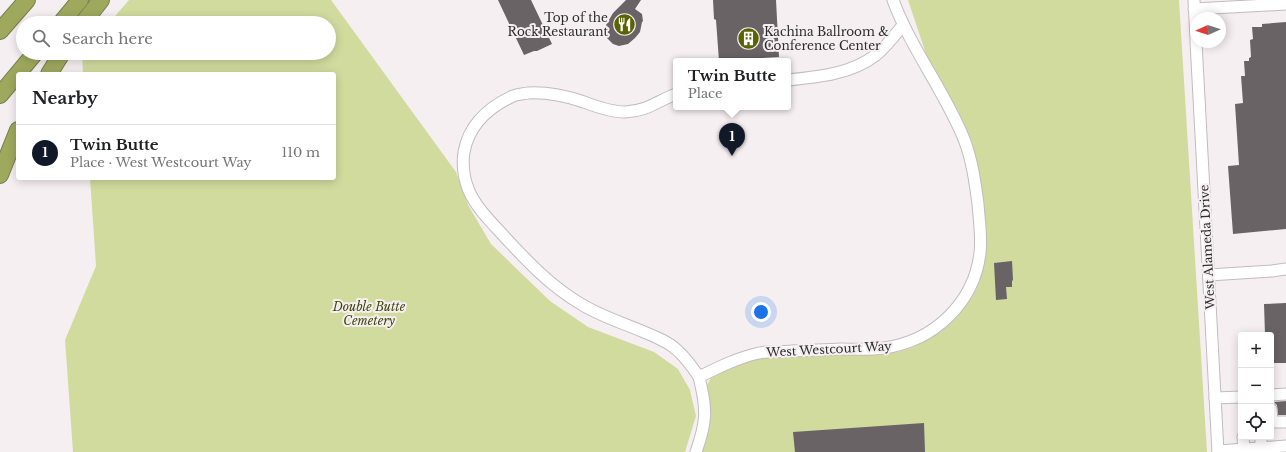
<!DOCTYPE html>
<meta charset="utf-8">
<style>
:root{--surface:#fff;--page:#f2f2f2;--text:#202124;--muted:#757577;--line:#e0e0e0;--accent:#111827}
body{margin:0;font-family:"Libre Baskerville",serif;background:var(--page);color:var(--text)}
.controls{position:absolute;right:12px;bottom:12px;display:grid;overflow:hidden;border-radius:4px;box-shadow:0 2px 10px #0003}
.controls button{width:36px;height:36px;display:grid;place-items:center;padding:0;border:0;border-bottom:1px solid var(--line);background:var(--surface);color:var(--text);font:20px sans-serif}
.compass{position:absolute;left:1190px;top:12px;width:36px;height:36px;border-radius:50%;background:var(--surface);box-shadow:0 2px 10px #0003;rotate:267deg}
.you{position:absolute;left:761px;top:312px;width:14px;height:14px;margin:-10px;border:3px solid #fff;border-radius:50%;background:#1a73e8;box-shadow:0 0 0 6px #1a73e833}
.badge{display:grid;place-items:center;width:26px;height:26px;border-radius:50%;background:var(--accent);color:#fff;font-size:13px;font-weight:700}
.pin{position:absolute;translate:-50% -33px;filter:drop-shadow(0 1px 2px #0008)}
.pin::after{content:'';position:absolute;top:21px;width:14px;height:12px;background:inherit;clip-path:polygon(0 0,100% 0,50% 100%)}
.popup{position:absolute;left:673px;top:58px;width:118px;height:52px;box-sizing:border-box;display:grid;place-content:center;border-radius:4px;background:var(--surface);filter:drop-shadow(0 1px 3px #0005);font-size:13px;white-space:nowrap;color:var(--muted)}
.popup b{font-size:15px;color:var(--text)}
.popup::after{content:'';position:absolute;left:50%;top:100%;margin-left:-8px;border:8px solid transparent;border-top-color:var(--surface)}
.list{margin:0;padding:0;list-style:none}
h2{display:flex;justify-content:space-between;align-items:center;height:52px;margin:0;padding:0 16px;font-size:17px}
h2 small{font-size:13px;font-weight:400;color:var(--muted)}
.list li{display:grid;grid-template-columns:26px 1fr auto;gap:12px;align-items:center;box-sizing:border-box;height:56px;padding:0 16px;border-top:1px solid var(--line)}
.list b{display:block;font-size:15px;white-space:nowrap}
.list p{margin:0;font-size:13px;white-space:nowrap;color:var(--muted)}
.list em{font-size:13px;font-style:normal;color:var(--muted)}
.icon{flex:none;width:22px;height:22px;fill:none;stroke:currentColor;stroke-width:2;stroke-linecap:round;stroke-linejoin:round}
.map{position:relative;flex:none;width:1286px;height:452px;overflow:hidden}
.search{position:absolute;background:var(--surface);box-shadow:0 2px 10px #0003;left:16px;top:16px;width:320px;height:44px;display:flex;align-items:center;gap:10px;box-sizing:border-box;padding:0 14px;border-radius:22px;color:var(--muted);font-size:15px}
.panel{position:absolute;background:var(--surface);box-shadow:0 2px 10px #0003;left:16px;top:72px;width:320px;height:108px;border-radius:4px}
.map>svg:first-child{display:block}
.green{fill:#d1db9e}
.building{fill:#696366}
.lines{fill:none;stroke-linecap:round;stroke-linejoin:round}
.minor-casing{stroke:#c2bbbf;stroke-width:13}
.highway-casing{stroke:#777d4d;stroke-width:18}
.minor{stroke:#fff;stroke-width:11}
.highway{stroke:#9ea95e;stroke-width:16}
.labels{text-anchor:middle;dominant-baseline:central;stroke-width:4;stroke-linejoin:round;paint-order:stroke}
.poi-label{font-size:12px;fill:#2e2c2d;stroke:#f6eff2;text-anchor:end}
.street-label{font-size:12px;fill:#2e2c2d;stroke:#f6eff2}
.park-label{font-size:12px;font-style:italic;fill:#40460a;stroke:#f6eff2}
</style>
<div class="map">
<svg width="1286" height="452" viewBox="0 0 1286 452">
<rect width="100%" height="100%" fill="#f6eff2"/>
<g class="green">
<path d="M129,0H331L456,172L468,205L491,244L550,301L588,327L654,352L678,369L690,390L696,416L685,452H73L65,340L96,266L90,178H334V74H83L82,54L83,53H329V23H109Z"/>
<path d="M908,0H1179L1207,452H702L709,429L711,416L707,385L711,378L737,365L756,359L774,357L886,353L898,352L914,347L938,333L950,324L970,300L977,288L982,271L980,181L977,165L972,148L961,121L926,54Z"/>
</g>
<g class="building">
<path d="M498,0H531L552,44L537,51H534L524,55Z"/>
<path d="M626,0H641L635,9L642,14L643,21L642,22L640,32L635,38L628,44L619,46L613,44L604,35L607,33L606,25L613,13Z"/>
<path d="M713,0H776L779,57L746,59V61H719L716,20L714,19Z"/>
<path d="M1286,22V229L1233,234L1228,166L1239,165L1235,104L1243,103L1241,76H1245L1244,61H1249V58L1251,57L1250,40L1253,39L1252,27H1262V24Z"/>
<path d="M1012,261L1013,280L1012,281V287H1006L1007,299L996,300L994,263Z"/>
<path d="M1286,303V363H1271V335H1265L1264,304Z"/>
<path d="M1286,401V415H1278L1277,405L1274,402Z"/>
<path d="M924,423L925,452H795L793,432Z"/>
</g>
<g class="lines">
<defs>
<g id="minor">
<path d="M1194,0L1196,39"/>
<path d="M1194,9L1286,4"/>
<path d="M1196,42L1218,452"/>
<path d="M788,80C819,77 851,74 876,55C886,47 895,35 903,25"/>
<path d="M676,94C657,101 648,111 625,112C611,112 597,107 584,102C566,96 548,92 528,93C523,94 518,94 513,96C489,107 469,125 464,152C462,165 464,179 469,191C476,207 490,221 502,234C526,260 550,286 581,304C600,316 623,323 644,332C656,337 669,342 678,351C687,359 693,368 699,377"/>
<path d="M1209,275L1272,271L1286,269"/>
<path d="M1271,395L1286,394"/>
<path d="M1215,398L1241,397"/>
<path d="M1271,409L1272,422"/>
<path d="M1271,422H1286"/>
<path d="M1243,437L1244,449"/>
<path d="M1261,437V448"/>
<path d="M1218,451L1286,446"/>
<path d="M696,452C707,421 707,409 699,377C719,367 737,358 759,353C769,351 781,352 792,351C808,350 825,350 841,349C855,349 869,350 884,348C934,341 974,303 980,253C982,236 979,220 978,204C975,181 972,160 964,139C944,90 911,49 893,0"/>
</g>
<g id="highway">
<path d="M61,23L80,0"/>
<path d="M83,23L101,0"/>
<path d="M0,31L27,0"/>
<path d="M49,74L62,53"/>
<path d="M0,95L35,53"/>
<path d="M0,175L18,130"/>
</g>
</defs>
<use href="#minor" class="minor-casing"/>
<use href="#highway" class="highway-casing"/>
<use href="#minor" class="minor"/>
<use href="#highway" class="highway"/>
</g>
<defs>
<symbol id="restaurant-disc" viewBox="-11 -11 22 22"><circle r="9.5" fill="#5a6302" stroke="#f6eff2"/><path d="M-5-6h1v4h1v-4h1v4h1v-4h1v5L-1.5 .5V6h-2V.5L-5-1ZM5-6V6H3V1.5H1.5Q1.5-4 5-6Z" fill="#fff"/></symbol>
<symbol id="building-disc" viewBox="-11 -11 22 22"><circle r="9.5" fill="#5a6302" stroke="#f6eff2"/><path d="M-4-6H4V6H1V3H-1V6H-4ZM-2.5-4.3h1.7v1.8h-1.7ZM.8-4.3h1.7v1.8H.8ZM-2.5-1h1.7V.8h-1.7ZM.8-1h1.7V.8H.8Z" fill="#fff"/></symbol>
</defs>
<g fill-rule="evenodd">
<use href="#restaurant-disc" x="612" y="12" width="25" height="25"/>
<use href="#building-disc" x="736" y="26" width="25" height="25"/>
</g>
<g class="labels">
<g class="poi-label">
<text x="608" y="17">Top of the<tspan x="608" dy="14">Rock Restaurant</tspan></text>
<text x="764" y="31" text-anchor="start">Kachina Ballroom &amp;<tspan x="764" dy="14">Conference Center</tspan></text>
</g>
<g class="street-label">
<text transform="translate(1207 247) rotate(-93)">West Alameda Drive</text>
<text transform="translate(829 349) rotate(-3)">West Westcourt Way</text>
</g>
<g class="park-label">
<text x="369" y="306">Double Butte<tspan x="369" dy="14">Cemetery</tspan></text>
</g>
</g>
</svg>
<div class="controls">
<button>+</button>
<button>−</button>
<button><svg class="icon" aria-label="locate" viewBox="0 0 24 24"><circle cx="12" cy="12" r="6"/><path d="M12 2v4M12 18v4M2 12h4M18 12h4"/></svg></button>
</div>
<svg class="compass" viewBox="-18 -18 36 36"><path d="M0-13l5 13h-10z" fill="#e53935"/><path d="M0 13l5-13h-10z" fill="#757577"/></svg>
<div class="you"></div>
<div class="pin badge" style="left:732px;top:156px">1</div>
<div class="popup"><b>Twin Butte</b>Place</div>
<div class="search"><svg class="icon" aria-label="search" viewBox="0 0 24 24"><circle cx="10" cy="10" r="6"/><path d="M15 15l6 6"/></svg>Search here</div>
<section class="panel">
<h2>Nearby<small></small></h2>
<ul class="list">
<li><span class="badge">1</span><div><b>Twin Butte</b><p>Place · West Westcourt Way</p></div><em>110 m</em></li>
</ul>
</section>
</div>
